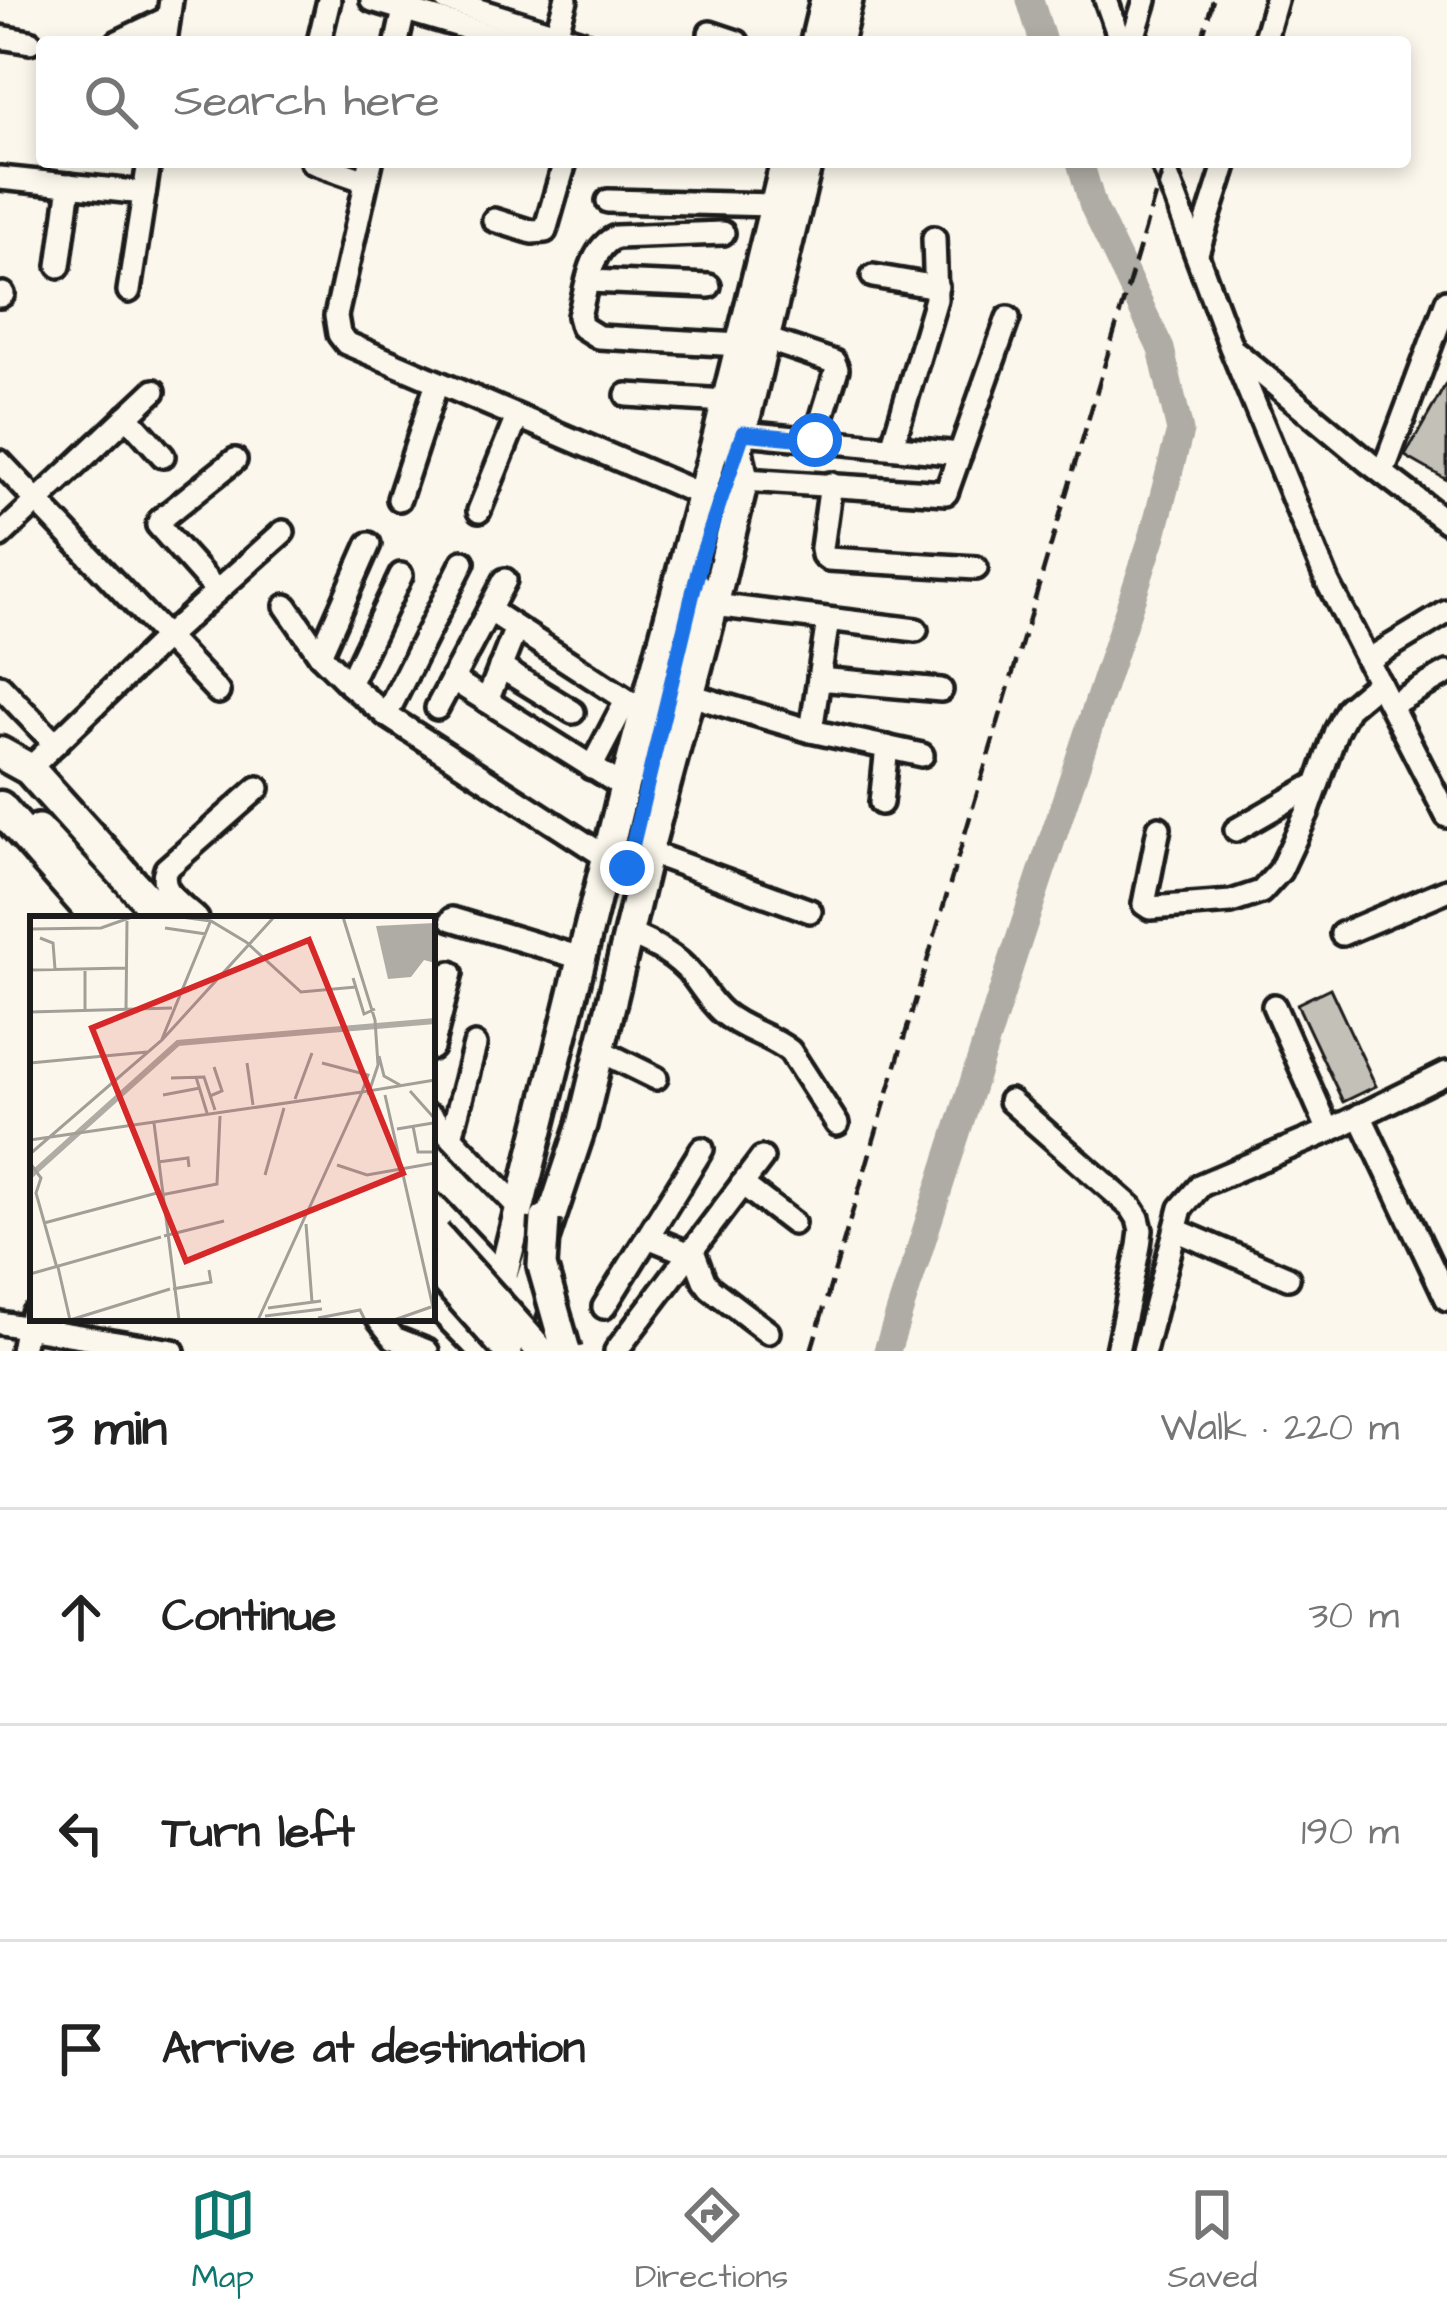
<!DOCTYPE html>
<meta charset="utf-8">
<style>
:root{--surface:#fff;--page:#f6f6f6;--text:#222;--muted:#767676;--line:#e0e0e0;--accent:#0f766e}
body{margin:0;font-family:"Architects Daughter",sans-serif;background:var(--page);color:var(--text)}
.stop{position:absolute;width:36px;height:36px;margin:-27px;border:9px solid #1a73e8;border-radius:50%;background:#fff}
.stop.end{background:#1a73e8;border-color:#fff;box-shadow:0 3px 12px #0008}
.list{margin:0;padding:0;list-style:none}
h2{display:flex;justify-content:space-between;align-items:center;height:156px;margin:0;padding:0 48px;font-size:51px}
h2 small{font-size:39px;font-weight:400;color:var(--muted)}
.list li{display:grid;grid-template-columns:78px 1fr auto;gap:36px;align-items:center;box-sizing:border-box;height:216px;padding:0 48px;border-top:3px solid var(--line)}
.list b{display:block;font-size:45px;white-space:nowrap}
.list em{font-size:39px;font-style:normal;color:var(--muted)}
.icon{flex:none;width:66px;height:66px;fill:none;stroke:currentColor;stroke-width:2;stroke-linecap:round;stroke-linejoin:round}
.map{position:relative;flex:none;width:1447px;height:1351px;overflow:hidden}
.search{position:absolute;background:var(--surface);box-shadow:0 6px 18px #0003;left:36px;right:36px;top:36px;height:132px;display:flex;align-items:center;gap:30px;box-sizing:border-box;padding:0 42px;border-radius:12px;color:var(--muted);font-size:45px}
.sheet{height:804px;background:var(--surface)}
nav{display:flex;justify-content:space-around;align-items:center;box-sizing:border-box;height:168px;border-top:3px solid var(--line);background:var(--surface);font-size:33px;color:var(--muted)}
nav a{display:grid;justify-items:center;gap:6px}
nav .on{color:var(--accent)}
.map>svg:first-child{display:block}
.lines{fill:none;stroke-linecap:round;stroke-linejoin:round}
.river{stroke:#afaca5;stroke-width:27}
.building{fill:#c3c0b8;stroke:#1c1c1c;stroke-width:3}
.minor-casing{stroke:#1c1c1c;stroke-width:30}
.major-casing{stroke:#1c1c1c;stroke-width:36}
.highway-casing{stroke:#1c1c1c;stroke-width:39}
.minor{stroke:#fbf7ec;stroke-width:21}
.major{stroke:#fbf7ec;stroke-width:27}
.highway{stroke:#fbf7ec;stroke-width:30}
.rail{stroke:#1c1c1c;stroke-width:4.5;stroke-dasharray:18 9;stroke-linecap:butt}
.major-bridge-casing{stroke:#1c1c1c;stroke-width:36;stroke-linecap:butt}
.major-bridge{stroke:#fbf7ec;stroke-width:27}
.route{stroke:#1a73e8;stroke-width:15}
.inset-river{fill:none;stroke:#afaca5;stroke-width:6}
.inset-road{fill:none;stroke:#a29f99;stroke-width:3}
.view{fill:#d62828;fill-opacity:0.15;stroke:#d62828;stroke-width:6}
.inset-edge{fill:none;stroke:#1c1c1c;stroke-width:6}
</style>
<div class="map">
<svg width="1447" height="1351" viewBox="0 0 1447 1351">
<rect width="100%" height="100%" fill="#fbf7ec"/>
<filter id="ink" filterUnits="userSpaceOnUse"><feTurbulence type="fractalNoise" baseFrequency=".00833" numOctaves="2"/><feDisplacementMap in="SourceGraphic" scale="24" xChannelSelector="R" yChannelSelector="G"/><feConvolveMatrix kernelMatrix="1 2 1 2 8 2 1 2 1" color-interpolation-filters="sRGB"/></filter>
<g filter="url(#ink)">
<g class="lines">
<g class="river">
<path d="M1030,0L1043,42"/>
<path d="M887,1351L1011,964L1153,535L1180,431L1161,349L1093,206L1080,162"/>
</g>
</g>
<g class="building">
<path d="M1447,382V480L1405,456Z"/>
<path d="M1330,988L1376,1086L1343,1102L1297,1004Z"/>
</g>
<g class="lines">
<defs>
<g id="minor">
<path d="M372,0L514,42"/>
<path d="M446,0L582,42"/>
<path d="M1106,0L1121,42"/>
<path d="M710,33L737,42"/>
<path d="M556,34L566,0"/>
<path d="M0,37L30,42"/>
<path d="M118,42L168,18"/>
<path d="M165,42L171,0"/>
<path d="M319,42L329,0"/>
<path d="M397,42L404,10"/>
<path d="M1132,42L1145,0"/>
<path d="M1264,42L1276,0"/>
<path d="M312,162L366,181"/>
<path d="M371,162L336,316L339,334L346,343L702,495"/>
<path d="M1162,162L1231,347L1328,583L1447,816"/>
<path d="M0,178L144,193"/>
<path d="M608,201L774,205"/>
<path d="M494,220L532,232L545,231L565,162"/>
<path d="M723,233L616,237C589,248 586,291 579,316L582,327L598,337L740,345"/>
<path d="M1197,253L1226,162"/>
<path d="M59,266L70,185"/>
<path d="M873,276L937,287"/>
<path d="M589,281L709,286"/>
<path d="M129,291L149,162"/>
<path d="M0,296L3,294"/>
<path d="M766,339L834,362L837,369L815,440"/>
<path d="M1236,352L1368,462L1447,522"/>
<path d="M627,395L726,401"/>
<path d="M127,416L163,456"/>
<path d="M743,433L960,454"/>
<path d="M892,447L936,299L934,238"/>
<path d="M0,462L218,692"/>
<path d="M1383,472L1447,301"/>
<path d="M744,480L946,493L1008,318"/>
<path d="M831,484L822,548L823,555L828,559L976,568"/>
<path d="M399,499L437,383"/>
<path d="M479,511L517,417"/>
<path d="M0,536L154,391"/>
<path d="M217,591L158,525L160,520L235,460"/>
<path d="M714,605L916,630"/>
<path d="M286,606L320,655L349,684L386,715L606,857"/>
<path d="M489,610L644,711"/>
<path d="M320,655L369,544"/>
<path d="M1368,660L1447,612"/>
<path d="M500,667L573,712"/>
<path d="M452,679L624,787"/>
<path d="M819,679L941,690"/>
<path d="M349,684L401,575"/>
<path d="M0,686L55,744"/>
<path d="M690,695L811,731L922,755"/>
<path d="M487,701L516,628"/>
<path d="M1391,705L1447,673"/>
<path d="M437,708L505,580"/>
<path d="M386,715L463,562"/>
<path d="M811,731L828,620"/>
<path d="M591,768L626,701"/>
<path d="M29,769L166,637L283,532"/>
<path d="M881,803L887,747"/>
<path d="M1159,828L1144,904L1150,908L1231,902L1261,892L1280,871L1308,811L1336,731L1348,708L1379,682"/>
<path d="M1236,830L1318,783"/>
<path d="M648,852L810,911"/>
<path d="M197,919C183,905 157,891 166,869L258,788"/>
<path d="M452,919L581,958"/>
<path d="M629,934C653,944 676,955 693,976C703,989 710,1002 723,1013C743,1030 770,1035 790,1051L837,1124"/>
<path d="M1342,934L1447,890"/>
<path d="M1274,1006L1329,1131"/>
<path d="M432,1048L451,973"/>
<path d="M599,1050L656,1078"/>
<path d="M1010,1101L1131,1207L1138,1218L1141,1230L1139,1246L1117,1351"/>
<path d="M1360,1115L1447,1299"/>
<path d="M432,1117L520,1209"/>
<path d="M451,1137L475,1045"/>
<path d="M742,1184L793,1223"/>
<path d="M1176,1230L1288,1278"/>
<path d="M648,1237L690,1254"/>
<path d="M693,1251L704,1280L710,1288L768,1332"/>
<path d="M604,1307L702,1149"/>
<path d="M378,1318L394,1338L427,1351"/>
<path d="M0,1323L173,1351"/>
<path d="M22,1351L26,1329L33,1314"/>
<path d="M616,1351L762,1158"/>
<path d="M1144,1351L1181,1208L1201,1185L1329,1131L1447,1073"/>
</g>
<g id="major">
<path d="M815,42L825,0"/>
<path d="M838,42L848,0"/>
<path d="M650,775L695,585"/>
<path d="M38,829L121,919"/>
<path d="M501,1283L624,787L719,430L785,162"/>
<path d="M522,1305L582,1125L648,852L714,605L744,480L738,450L808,162"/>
</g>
<g id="highway">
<path d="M0,753L29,769L164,919"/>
<path d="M0,807L98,919"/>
<path d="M432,1210L522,1305L511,1345"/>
<path d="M432,1296L486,1351"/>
</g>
</defs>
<use href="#minor" class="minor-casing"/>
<use href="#major" class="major-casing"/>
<use href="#highway" class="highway-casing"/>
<use href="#minor" class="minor"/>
<use href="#major" class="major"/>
<use href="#highway" class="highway"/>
<g class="rail">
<path d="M1201,42L1213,0"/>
<path d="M811,1351L1165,162"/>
</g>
<defs>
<g id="major-bridge">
<path d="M545,1219L542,1266L566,1351"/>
<path d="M436,1234L541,1351"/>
<path d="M432,1266L508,1351"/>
</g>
</defs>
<use href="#major-bridge" class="major-bridge-casing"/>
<use href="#major-bridge" class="major-bridge"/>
</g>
</g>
<g class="lines" filter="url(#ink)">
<path class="route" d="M627,868L702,555L743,433L815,440"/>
</g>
<g transform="translate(30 916)">
<rect width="405" height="405" fill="#fbf7ec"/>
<path d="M405,7V47L394,44L381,61L358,63L346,10Z" fill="#afaca5"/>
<path class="inset-river" d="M0,260L148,127L405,105"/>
<path class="inset-road" d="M151,1L181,5L216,26L271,76L326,71M313,1L345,104L348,149L338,179M135,12L176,18M0,13L71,12L102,1M10,22L23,27L25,53M0,54L97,52M323,62L334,98L345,93M96,93L97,5M55,94V53M0,96L142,92M132,123L181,4M349,140L354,160L370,169M0,147L117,136M217,147L223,189M292,147L338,159L332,176M166,161L177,197M141,162L174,161L185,194M380,175L405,203M133,179L170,172M355,179L405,400M180,180L192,175L184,151M265,183L282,137M124,207L149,404M383,210L388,236H405M367,213L403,207M0,224L332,176M0,238L132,124L244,1M128,246L158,242L159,251M0,247L11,262L6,277L27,352M307,249L337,259L405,247M235,259L254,192M131,279L187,268L190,200M277,297L332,176L405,164M14,307L127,277M276,308L282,386M134,320L194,305M28,351L40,404M0,358L131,321M143,373L181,366L179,354M238,392L291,385M235,400L292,393M288,402L330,394L335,404M40,404L140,373M228,404L279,292M364,404L401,391"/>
<path class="view" d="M279,24L373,257L156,345L62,112Z"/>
<rect width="405" height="405" class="inset-edge"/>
</g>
</svg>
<div class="stop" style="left:815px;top:440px"></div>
<div class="stop end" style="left:627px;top:868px"></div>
<div class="search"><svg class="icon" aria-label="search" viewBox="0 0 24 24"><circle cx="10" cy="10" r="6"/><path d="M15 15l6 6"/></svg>Search here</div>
</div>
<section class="sheet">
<h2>3 min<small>Walk · 220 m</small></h2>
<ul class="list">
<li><svg class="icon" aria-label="ahead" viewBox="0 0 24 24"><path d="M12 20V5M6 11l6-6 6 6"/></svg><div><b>Continue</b></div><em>30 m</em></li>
<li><svg class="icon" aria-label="left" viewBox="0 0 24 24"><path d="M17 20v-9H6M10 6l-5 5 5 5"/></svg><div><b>Turn left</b></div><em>190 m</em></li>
<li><svg class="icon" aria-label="arrive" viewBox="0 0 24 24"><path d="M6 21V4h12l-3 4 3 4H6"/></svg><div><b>Arrive at destination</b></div></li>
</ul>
</section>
<nav>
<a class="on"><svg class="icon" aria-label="map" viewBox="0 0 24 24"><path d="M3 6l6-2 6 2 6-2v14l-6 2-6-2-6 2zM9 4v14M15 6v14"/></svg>Map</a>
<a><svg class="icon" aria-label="directions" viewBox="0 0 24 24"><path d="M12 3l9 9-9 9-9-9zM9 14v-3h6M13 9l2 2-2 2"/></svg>Directions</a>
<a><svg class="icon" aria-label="saved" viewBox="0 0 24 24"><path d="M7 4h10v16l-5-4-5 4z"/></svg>Saved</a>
</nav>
